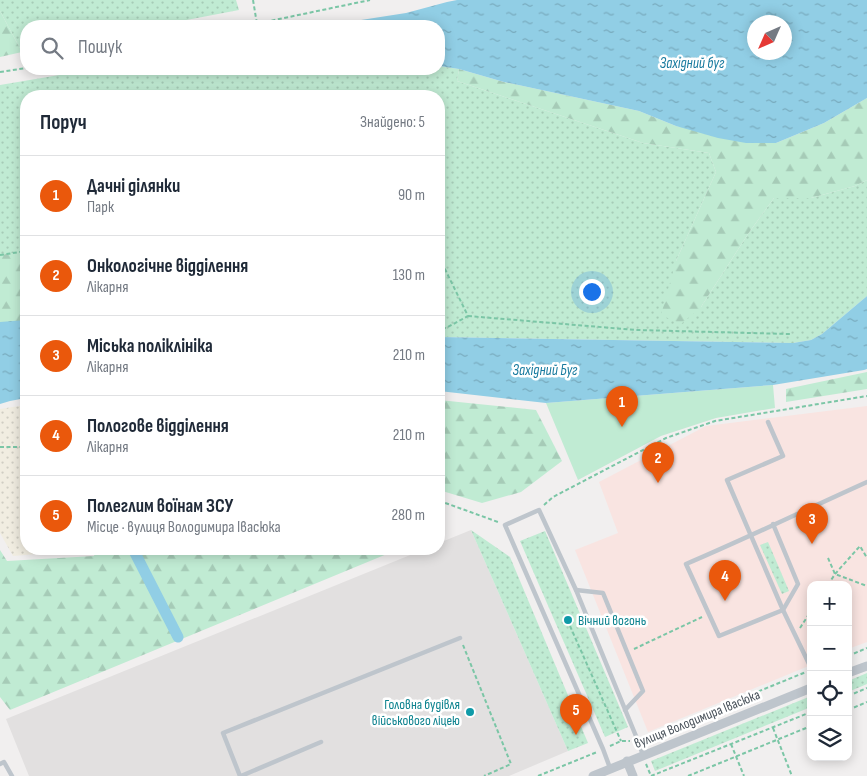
<!DOCTYPE html>
<html lang="uk">
<meta charset="utf-8">
<style>
:root{--surface:#fff;--page:#f6f6f7;--text:#1f2937;--muted:#747a83;--line:#e0e1e3;--accent:#ea580c}
body{margin:0;font-family:"Sofia Sans Condensed",sans-serif;background:var(--page);color:var(--text)}
.controls{position:absolute;right:15px;bottom:15px;display:grid;overflow:hidden;border-radius:10px;box-shadow:0 2px 12px #0003}
.controls button{width:45px;height:45px;display:grid;place-items:center;padding:0;border:0;border-bottom:1px solid var(--line);background:var(--surface);color:var(--text);font:25px sans-serif}
.compass{position:absolute;left:747px;top:15px;width:45px;height:45px;border-radius:50%;background:var(--surface);box-shadow:0 2px 12px #0003;rotate:225deg}
.you{position:absolute;left:591px;top:291px;width:18px;height:18px;margin:-12px;border:4px solid #fff;border-radius:50%;background:#1a73e8;box-shadow:0 0 0 8px #1a73e833}
.badge{display:grid;place-items:center;width:32px;height:32px;border-radius:50%;background:var(--accent);color:#fff;font-size:16px;font-weight:700}
.pin{position:absolute;translate:-50% -41px;filter:drop-shadow(0 1px 2px #0008)}
.pin::after{content:'';position:absolute;top:26px;width:18px;height:15px;background:inherit;clip-path:polygon(0 0,100% 0,50% 100%)}
.list{margin:0;padding:0;list-style:none}
h2{display:flex;justify-content:space-between;align-items:center;height:65px;margin:0;padding:0 20px;font-size:21px}
h2 small{font-size:16px;font-weight:400;color:var(--muted)}
.list li{display:grid;grid-template-columns:32px 1fr auto;gap:15px;align-items:center;box-sizing:border-box;height:80px;padding:0 20px;border-top:1px solid var(--line)}
.list b{display:block;font-size:19px;white-space:nowrap}
.list p{margin:0;font-size:16px;white-space:nowrap;color:var(--muted)}
.list em{font-size:16px;font-style:normal;color:var(--muted)}
.icon{flex:none;width:28px;height:28px;fill:none;stroke:currentColor;stroke-width:2;stroke-linecap:round;stroke-linejoin:round}
.map{position:relative;flex:none;width:867px;height:776px;overflow:hidden}
.search{position:absolute;background:var(--surface);box-shadow:0 2px 12px #0003;left:20px;top:20px;width:425px;height:55px;display:flex;align-items:center;gap:12px;box-sizing:border-box;padding:0 18px;border-radius:20px;color:var(--muted);font-size:19px}
.panel{position:absolute;background:var(--surface);box-shadow:0 2px 12px #0003;left:20px;top:90px;width:425px;height:465px;border-radius:20px}
.map>svg:first-child{display:block}
.education{fill:#e2e0e0}
.medical{fill:#f9e4e1}
.grass{fill:url(#grass-dots)}
.forest{fill:url(#forest-firs)}
.sand{fill:url(#sand-dots)}
.garden{fill:#c0ebd3}
.water{fill:url(#water-ripples);fill-rule:evenodd}
.lines{fill:none;stroke-linecap:round;stroke-linejoin:round}
.canal{stroke:#91cee5;stroke-width:11}
.path{stroke:#7bc6a6;stroke-width:2;stroke-dasharray:4 2.5;stroke-linecap:butt}
.lane{stroke:#bec5cc;stroke-width:4.5}
.street{stroke:#bec5cc;stroke-width:9}
.culture-dot{fill:#0f9aa8;stroke:#fff;stroke-width:2}
.labels{text-anchor:middle;dominant-baseline:central;stroke-width:5;stroke-linejoin:round;paint-order:stroke}
.culture-label{font-size:14px;fill:#0d838f;stroke:#fff;text-anchor:start}
.street-label{font-size:14px;fill:#48515a;stroke:#fff}
.water-label{font-size:15px;font-style:italic;fill:#187a9e;stroke:#fff}
</style>
<div class="map">
<svg width="867" height="776" viewBox="0 0 867 776">
<defs>
<pattern id="grass-dots" width="8" height="8" patternUnits="userSpaceOnUse" patternTransform="scale(1.25)"><rect width="8" height="8" fill="#c0ebd3"/><path d="M2 2h.1M6 6h.1" fill="none" stroke="#a6cbb7" stroke-width="1.8" stroke-linecap="round"/></pattern>
<pattern id="forest-firs" width="22" height="20" patternUnits="userSpaceOnUse" patternTransform="scale(1.25)"><rect width="22" height="20" fill="#c0ebd3"/><path d="M5 1l3.5 6h-7zM16 11l3.5 6h-7z" fill="#a6cbb7"/></pattern>
<pattern id="sand-dots" width="8" height="8" patternUnits="userSpaceOnUse" patternTransform="scale(1.25)"><rect width="8" height="8" fill="#f1ede1"/><path d="M2 2h.1M6 6h.1" fill="none" stroke="#d0cdc3" stroke-width="1.8" stroke-linecap="round"/></pattern>
<pattern id="water-ripples" width="26" height="14" patternUnits="userSpaceOnUse" patternTransform="scale(1.25)"><rect width="26" height="14" fill="#91cee5"/><path d="M2 4q2-2 4 0t4 0M15 11q2-2 4 0t4 0" fill="none" stroke="#78aabd"/></pattern>
</defs>
<rect width="100%" height="100%" fill="#f1efef"/>
<path class="education" d="M471,530L568,751L509,776H29L6,719L425,549H439V543Z"/>
<path class="medical" d="M867,406V642L848,649V585H811V665L648,732L575,550L618,533L599,482L706,426Z"/>
<g class="grass">
<path d="M0,0H236L239,10L155,26H26V51L22,52L0,11Z"/>
<path d="M439,66L459,69L457,81L643,143L709,153L716,172L676,261L701,307L748,234L774,198H811L855,186L867,180V296L822,334L811,340L793,343L439,337V96H26V261L0,269V85L95,69H325L342,75L388,69H439Z"/>
<path d="M471,530L510,557L588,743L568,751Z"/>
<path d="M545,531L628,727L605,737L520,541Z"/>
<path d="M768,542L789,591L782,594L760,545Z"/>
<path d="M867,673V684L848,692V681Z"/>
<path d="M811,696V707L655,771L651,761Z"/>
</g>
<g class="forest">
<path d="M0,11L22,52L0,57Z"/>
<path d="M459,69L504,82L639,111L676,126L776,143L824,123L867,98V180L855,186L811,198H774L748,234L701,307L681,324L661,315L676,261L716,172L709,153L643,143L457,81Z"/>
<path d="M26,251V321L0,323V255Z"/>
<path d="M867,372V389L786,402V389Z"/>
<path d="M439,400L536,410L562,461L521,492L482,503L439,490Z"/>
<path d="M96,549H399L10,710L0,697V550L7,561L94,556Z"/>
</g>
<path class="sand" d="M26,405V549H85V550L13,556L0,533V409Z"/>
<path class="garden" d="M773,385L775,408L716,418L661,436L578,480L546,403Z"/>
<g class="water">
<path d="M457,0H867V98L824,123L776,143H746L718,138L676,126L639,111L504,82L459,69L439,66V26H333L361,20L406,13L447,2ZM784,22V52H754V22Z"/>
<path d="M318,69H388L342,75L321,71Z"/>
<path d="M867,296V369L864,370L773,385L546,403L439,391V337L793,343L811,340L822,334Z"/>
<path d="M26,320V398L10,401L0,404V322Z"/>
</g>
<g class="lines">
<path class="canal" d="M133,549L178,637"/>
<g class="path">
<path d="M253,0L257,24"/>
<path d="M246,26L370,0"/>
<path d="M0,72L26,68"/>
<path d="M0,255L26,251"/>
<path d="M439,257L468,316L446,328H439"/>
<path d="M468,316L636,330L790,334"/>
<path d="M0,447H26"/>
<path d="M439,501L451,505L498,522"/>
<path d="M544,505L553,497L666,438L715,421L867,396"/>
<path d="M828,558L835,574L867,586"/>
<path d="M828,585L835,574L860,546L867,558"/>
<path d="M570,626L621,741"/>
<path d="M800,628L811,611"/>
<path d="M463,645L511,764L484,776"/>
<path d="M634,649L702,617"/>
<path d="M848,656L867,648"/>
<path d="M848,696L867,688"/>
<path d="M848,710L867,702"/>
<path d="M773,728L792,776"/>
<path d="M644,738L806,672"/>
<path d="M731,744L744,776"/>
<path d="M610,746L621,741H630"/>
<path d="M646,764L651,776"/>
<path d="M538,776L597,752"/>
<path d="M651,776L811,712"/>
<path d="M688,776L811,726"/>
</g>
<g class="lane">
<path d="M768,422L783,456L727,480L783,610L811,668"/>
<path d="M773,524L798,584L783,610L719,636L686,564C747,538 807,509 867,482"/>
<path d="M576,590L603,593L643,691L625,710"/>
<path d="M0,764L4,762L12,776"/>
<path d="M610,768L603,749L505,525L539,510L576,590L638,741L643,755"/>
<path d="M240,776L223,733L460,638"/>
<path d="M241,776L321,742"/>
</g>
<g class="street">
<path d="M848,673L867,666"/>
<path d="M627,761L633,776"/>
<path d="M593,776L811,688"/>
</g>
</g>
<g class="culture-dot">
<circle cx="568" cy="620" r="5"/>
<circle cx="470" cy="712" r="5"/>
</g>
<g class="labels">
<g class="culture-label">
<text x="578" y="620">Вічний вогонь</text>
<text x="460" y="704" text-anchor="end">Головна будівля<tspan x="460" dy="16">військового ліцею</tspan></text>
</g>
<g class="street-label">
<text transform="translate(697 719) rotate(-22)">вулиця Володимира Івасюка</text>
</g>
<g class="water-label">
<text x="692" y="63">Західний буг</text>
<text x="545" y="370">Західний Буг</text>
</g>
</g>
</svg>
<div class="controls">
<button>+</button>
<button>−</button>
<button><svg class="icon" aria-label="locate" viewBox="0 0 24 24"><circle cx="12" cy="12" r="6"/><path d="M12 2v4M12 18v4M2 12h4M18 12h4"/></svg></button>
<button><svg class="icon" aria-label="layers" viewBox="0 0 24 24"><path d="M12 4l9 5-9 5-9-5zM3 14l9 5 9-5"/></svg></button>
</div>
<svg class="compass" viewBox="-18 -18 36 36"><path d="M0-13l5 13h-10z" fill="#e53935"/><path d="M0 13l5-13h-10z" fill="#747a83"/></svg>
<div class="you"></div>
<div class="pin badge" style="left:622px;top:427px">1</div>
<div class="pin badge" style="left:658px;top:483px">2</div>
<div class="pin badge" style="left:812px;top:544px">3</div>
<div class="pin badge" style="left:725px;top:601px">4</div>
<div class="pin badge" style="left:576px;top:735px">5</div>
<div class="search"><svg class="icon" aria-label="search" viewBox="0 0 24 24"><circle cx="10" cy="10" r="6"/><path d="M15 15l6 6"/></svg>Пошук</div>
<section class="panel">
<h2>Поруч<small>Знайдено: 5</small></h2>
<ul class="list">
<li><span class="badge">1</span><div><b>Дачні ділянки</b><p>Парк</p></div><em>90 m</em></li>
<li><span class="badge">2</span><div><b>Онкологічне відділення</b><p>Лікарня</p></div><em>130 m</em></li>
<li><span class="badge">3</span><div><b>Міська поліклініка</b><p>Лікарня</p></div><em>210 m</em></li>
<li><span class="badge">4</span><div><b>Пологове відділення</b><p>Лікарня</p></div><em>210 m</em></li>
<li><span class="badge">5</span><div><b>Полеглим воїнам ЗСУ</b><p>Місце · вулиця Володимира Івасюка</p></div><em>280 m</em></li>
</ul>
</section>
</div>
